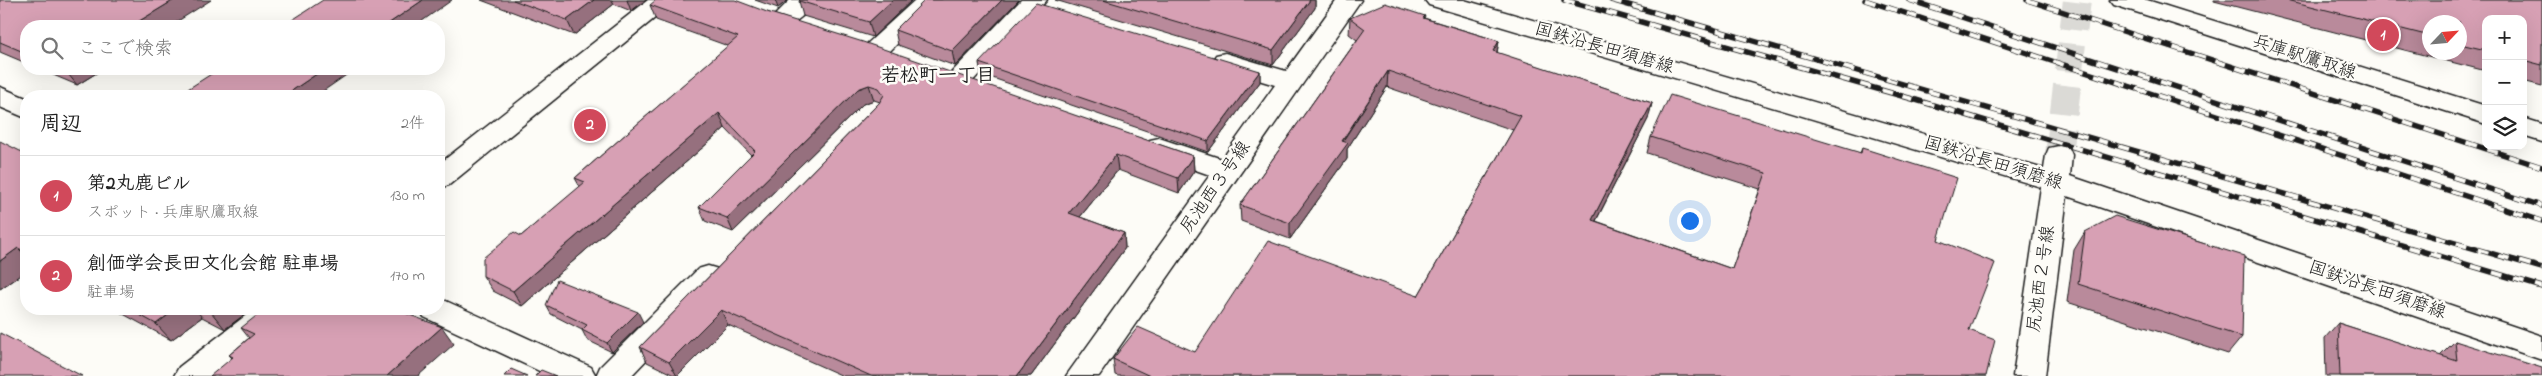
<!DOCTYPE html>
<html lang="ja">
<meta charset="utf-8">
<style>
:root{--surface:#fff;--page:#f6f6f6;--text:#222;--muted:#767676;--line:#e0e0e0;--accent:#d1495b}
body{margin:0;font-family:"Indie Flower","Klee One",sans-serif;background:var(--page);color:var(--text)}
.controls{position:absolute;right:15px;top:15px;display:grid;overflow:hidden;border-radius:10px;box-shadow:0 5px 20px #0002}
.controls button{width:45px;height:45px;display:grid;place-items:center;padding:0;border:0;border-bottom:1px solid var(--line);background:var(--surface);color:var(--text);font:25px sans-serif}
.compass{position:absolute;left:2422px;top:15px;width:45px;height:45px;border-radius:50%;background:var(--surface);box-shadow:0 5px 20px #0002;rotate:64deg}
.you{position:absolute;left:1689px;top:220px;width:18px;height:18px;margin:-12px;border:4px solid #fff;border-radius:50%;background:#1a73e8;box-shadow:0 0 0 8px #1a73e833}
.badge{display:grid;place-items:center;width:32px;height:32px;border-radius:50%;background:var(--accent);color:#fff;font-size:16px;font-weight:700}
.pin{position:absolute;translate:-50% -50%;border:2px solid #fff;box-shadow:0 1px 5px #0006}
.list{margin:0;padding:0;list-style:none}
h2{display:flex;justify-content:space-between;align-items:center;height:65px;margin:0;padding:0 20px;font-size:21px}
h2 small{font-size:16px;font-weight:400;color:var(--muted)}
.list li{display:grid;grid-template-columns:32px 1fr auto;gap:15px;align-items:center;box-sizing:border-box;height:80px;padding:0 20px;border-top:1px solid var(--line)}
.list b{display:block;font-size:19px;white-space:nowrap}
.list p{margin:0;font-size:16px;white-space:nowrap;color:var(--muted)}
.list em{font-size:16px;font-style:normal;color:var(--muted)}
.icon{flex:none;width:28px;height:28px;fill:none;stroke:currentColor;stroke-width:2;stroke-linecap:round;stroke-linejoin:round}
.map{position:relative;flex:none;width:2542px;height:376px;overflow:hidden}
.search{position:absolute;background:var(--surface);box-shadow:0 5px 20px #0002;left:20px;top:20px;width:425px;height:55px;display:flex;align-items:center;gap:12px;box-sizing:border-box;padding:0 18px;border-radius:20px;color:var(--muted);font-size:19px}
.panel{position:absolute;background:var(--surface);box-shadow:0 5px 20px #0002;left:20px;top:90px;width:425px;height:225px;border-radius:20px}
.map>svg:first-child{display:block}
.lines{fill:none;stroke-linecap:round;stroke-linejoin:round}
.minor-tunnel{stroke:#dbdad6;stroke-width:28;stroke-dasharray:28 14;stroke-linecap:butt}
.minor-casing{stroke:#1c1c1c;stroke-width:3}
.minor{fill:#fdfcf7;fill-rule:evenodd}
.rail-casing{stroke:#1c1c1c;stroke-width:5.5}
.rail{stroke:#fdfcf7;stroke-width:4;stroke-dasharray:11;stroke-linecap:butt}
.wall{fill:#b98a9b;stroke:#1c1c1c;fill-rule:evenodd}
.shaded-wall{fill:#96707e;stroke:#1c1c1c}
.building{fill:#d7a0b4;stroke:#1c1c1c}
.labels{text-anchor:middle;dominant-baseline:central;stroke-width:5;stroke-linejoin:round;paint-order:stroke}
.street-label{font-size:18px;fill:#1c1c1c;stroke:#fdfcf7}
.neighbourhood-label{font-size:19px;font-weight:bold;fill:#1c1c1c;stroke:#fdfcf7}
</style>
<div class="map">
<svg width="2542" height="376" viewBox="0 0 2542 376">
<rect width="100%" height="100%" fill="#fdfcf7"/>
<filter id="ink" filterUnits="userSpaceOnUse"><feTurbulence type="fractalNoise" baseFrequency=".02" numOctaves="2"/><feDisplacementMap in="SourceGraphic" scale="10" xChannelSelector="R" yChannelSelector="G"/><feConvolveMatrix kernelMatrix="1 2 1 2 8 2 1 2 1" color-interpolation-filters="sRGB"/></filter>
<g filter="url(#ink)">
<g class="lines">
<path class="minor-tunnel" d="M2059,155L2077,0"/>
<defs>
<g id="minor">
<path d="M648,0H675L671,5L449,185L439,188V164Z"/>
<path d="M790,0H816C807,14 791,30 773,25L770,20Z"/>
<path d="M915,0H941L886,55L877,57L868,55L865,49L868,43Z"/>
<path d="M1021,0H1047L970,84L961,86L952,84L948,78L952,72Z"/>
<path d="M1337,0H1361L1099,376H1066L1210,175L1150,154L1146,147L1150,140L1159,138L1222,159L1275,85L1216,67L1212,61L1216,55L1225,53L1286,71Z"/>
<path d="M1425,0H1464L2044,169L2046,155L2049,148L2059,146L2069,148L2072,155L2070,176L2542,336V360L2067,196L2045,376H2013L2041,187L1429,5Z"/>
<path d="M2110,0H2147L2486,106V124L2114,5Z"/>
<path d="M0,87L26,98V118L0,107Z"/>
<path d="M2523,118L2542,124V142L2523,136Z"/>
<path d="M708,266L718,269L723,277L718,285L631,376H550L424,317L420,309H439V299L446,301L591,367L596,376L600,367L698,269Z"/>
<path d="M254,309H290L286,317L212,376H174L179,367Z"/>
</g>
</defs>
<use href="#minor" class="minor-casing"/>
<use href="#minor" class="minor"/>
<defs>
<g id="rail">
<path d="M1564,0L1916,100L2542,287"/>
<path d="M1611,0L2542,268"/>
<path d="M1865,0L2542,221"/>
<path d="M1909,0L2542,206"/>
<path d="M2027,0L2542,167"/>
</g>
</defs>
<use href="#rail" class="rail-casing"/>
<use href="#rail" class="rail"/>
</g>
<g class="wall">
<path d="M0,0L26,26V63L0,52Z"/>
<path d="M481,0H646L631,11L614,4L574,35Z"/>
<path d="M755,0H788L778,8Z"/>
<path d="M800,0H912L873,37L803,16L799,1Z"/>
<path d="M925,0H1019L955,66L898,45L895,30Z"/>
<path d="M1055,0H1315V8L1273,65Z"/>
<path d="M2214,0H2542V86L2523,81V19H2486V71L2214,1ZM2430,22H2460V52H2430Z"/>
<path d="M650,5L767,12L1193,156L1194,171L1179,193L1118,170L1080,217L1124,233L1125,248L1031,376H843L728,325L676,376L647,362L640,347L880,102L874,100L863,104L733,232L705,221L699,207L751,155L725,128L522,306L493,291L483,276L521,236L580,187L575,178L728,46L656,20Z"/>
<path d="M1425,16L1424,18L1499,41L1497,53L1652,103L1648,119L1596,221L1732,269L1760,189L1647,153L1651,137L1860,153L1862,148L1938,240L1969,330L1986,376H1118L1115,375L1113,359L1195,352L1418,296L1513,130L1387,87L1347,149V159L1290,239L1241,221L1240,205L1357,40L1349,34L1350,18Z"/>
<path d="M979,63L1260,71V82L1208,152L981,74Z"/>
<path d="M39,69H103L77,85Z"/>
<path d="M26,154V271L0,289Z"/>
<path d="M2085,232L2242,337L2228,354L2067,302L2074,250Z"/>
<path d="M546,305L643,322L612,352L587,340L582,330L551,314Z"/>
<path d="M114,309H252L225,329L202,317L171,340Z"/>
<path d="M2338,323L2440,356L2455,341L2542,376H2326L2325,338Z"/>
<path d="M241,328L454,344L232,358L229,355L249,338Z"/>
</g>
<g class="shaded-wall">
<path d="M174,0H211L170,26H131Z"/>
<path d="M423,0H452L415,26H385Z"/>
<path d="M594,0H612L614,4L574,35L567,20Z"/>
<path d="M627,0H646L631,11Z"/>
<path d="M775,0H788L778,8Z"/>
<path d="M893,0H912L873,37L869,22Z"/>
<path d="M1002,0H1019L955,66L952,51Z"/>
<path d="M1310,0H1315V8L1273,65V50Z"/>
<path d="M1499,41L1496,57L1493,51Z"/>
<path d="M64,69H103L77,85Z"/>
<path d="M324,69H355L316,96H284Z"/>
<path d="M1260,71V82L1208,152V141Z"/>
<path d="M1388,71L1387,87L1347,149V159L1290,239V223Z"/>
<path d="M869,85L874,100L863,104L733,232L727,218L858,89Z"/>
<path d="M1652,103L1648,119L1588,236L1592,220Z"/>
<path d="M719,113L725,128L522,306L513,291Z"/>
<path d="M1116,155L1118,170L1071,228L1069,213Z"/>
<path d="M1193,156L1194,171L1179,193L1178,178Z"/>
<path d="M1124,233L1125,248L1031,376H1017Z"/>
<path d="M18,248L26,256V271L0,289V261Z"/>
<path d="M176,309H195L202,317L171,340L156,324Z"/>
<path d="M215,309H252L225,329L211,312Z"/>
<path d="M721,310L728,325L677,376L669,362Z"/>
<path d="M638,312L643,322L612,352L607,343Z"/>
<path d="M442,327L454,344L418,376H387Z"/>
</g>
<g class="building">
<path d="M0,0H174L131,26H26V53L0,42Z"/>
<path d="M323,0H423L385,26H283Z"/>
<path d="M513,0H594L567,20Z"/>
<path d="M656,0H735L767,12L863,42L1193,156L1178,178L1116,155L1069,213L1124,233L1017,376H871L721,310L669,362L640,347L879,103L884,95L879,88L869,85L858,89L727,218L699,207L755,151L719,113L513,291L483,276V258L514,232L521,236L585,182L575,178L738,37L650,5Z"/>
<path d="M800,0H893L869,22L799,1Z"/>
<path d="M925,0H1002L952,51L895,30Z"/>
<path d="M1103,0H1310L1273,50Z"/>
<path d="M2287,0H2542V65L2523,60V19H2486V50L2460,44V22H2430V36Z"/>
<path d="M1036,3L1260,71L1208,141L979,63Z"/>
<path d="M1385,3L1425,16L1423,18L1499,41L1493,51L1652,103L1592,220L1732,269L1766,173L1651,137L1670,95L1861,153L1862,148L1957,178L1938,240L1995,263L1969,330L1995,340L1986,376H1150L1113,359L1138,327L1195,352L1268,241L1418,296L1521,116L1388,71L1342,141L1348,143L1290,223L1240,205L1365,29L1350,18Z"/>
<path d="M219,69H324L284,96H177Z"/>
<path d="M0,141L26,154V252L18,248L0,261Z"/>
<path d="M2115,216L2244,256L2242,337L2078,284L2085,232Z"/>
<path d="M557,280L638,312L607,343L582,330L587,325L546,305Z"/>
<path d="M129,309H176L156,324Z"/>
<path d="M204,309H215L211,312Z"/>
<path d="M265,309H394L442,327L387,376H210L233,357L229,355L254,334L241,328Z"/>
<path d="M2338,323L2457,361L2455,341L2542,368V376H2340Z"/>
<path d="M0,333L82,376H0Z"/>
<path d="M511,369L527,376H504Z"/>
<path d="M541,370L556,376H535Z"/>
</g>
</g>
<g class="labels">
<g class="street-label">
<text transform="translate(1604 49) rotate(16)">国鉄沿長田須磨線</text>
<text transform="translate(2304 58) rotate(18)">兵庫駅鷹取線</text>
<text transform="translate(1993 164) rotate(17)">国鉄沿長田須磨線</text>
<text transform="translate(1216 188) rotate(-55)">尻池西３号線</text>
<text transform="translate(2042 279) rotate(-82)">尻池西２号線</text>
<text transform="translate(2377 291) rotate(19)">国鉄沿長田須磨線</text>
</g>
<g class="neighbourhood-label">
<text x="938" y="76">若松町一丁目</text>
</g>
</g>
</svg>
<div class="controls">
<button>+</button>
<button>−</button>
<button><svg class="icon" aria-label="layers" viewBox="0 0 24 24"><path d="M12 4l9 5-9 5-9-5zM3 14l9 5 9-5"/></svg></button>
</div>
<svg class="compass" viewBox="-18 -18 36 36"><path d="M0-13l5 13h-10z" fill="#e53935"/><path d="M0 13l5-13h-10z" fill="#767676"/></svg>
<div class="you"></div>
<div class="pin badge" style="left:2383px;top:35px">1</div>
<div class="pin badge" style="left:590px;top:125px">2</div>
<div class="search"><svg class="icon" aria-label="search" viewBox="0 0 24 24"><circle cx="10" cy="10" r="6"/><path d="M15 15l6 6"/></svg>ここで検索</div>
<section class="panel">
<h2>周辺<small>2件</small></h2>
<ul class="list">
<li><span class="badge">1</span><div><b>第2丸鹿ビル</b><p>スポット · 兵庫駅鷹取線</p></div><em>130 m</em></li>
<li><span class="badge">2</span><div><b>創価学会長田文化会館 駐車場</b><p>駐車場</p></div><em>170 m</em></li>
</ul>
</section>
</div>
